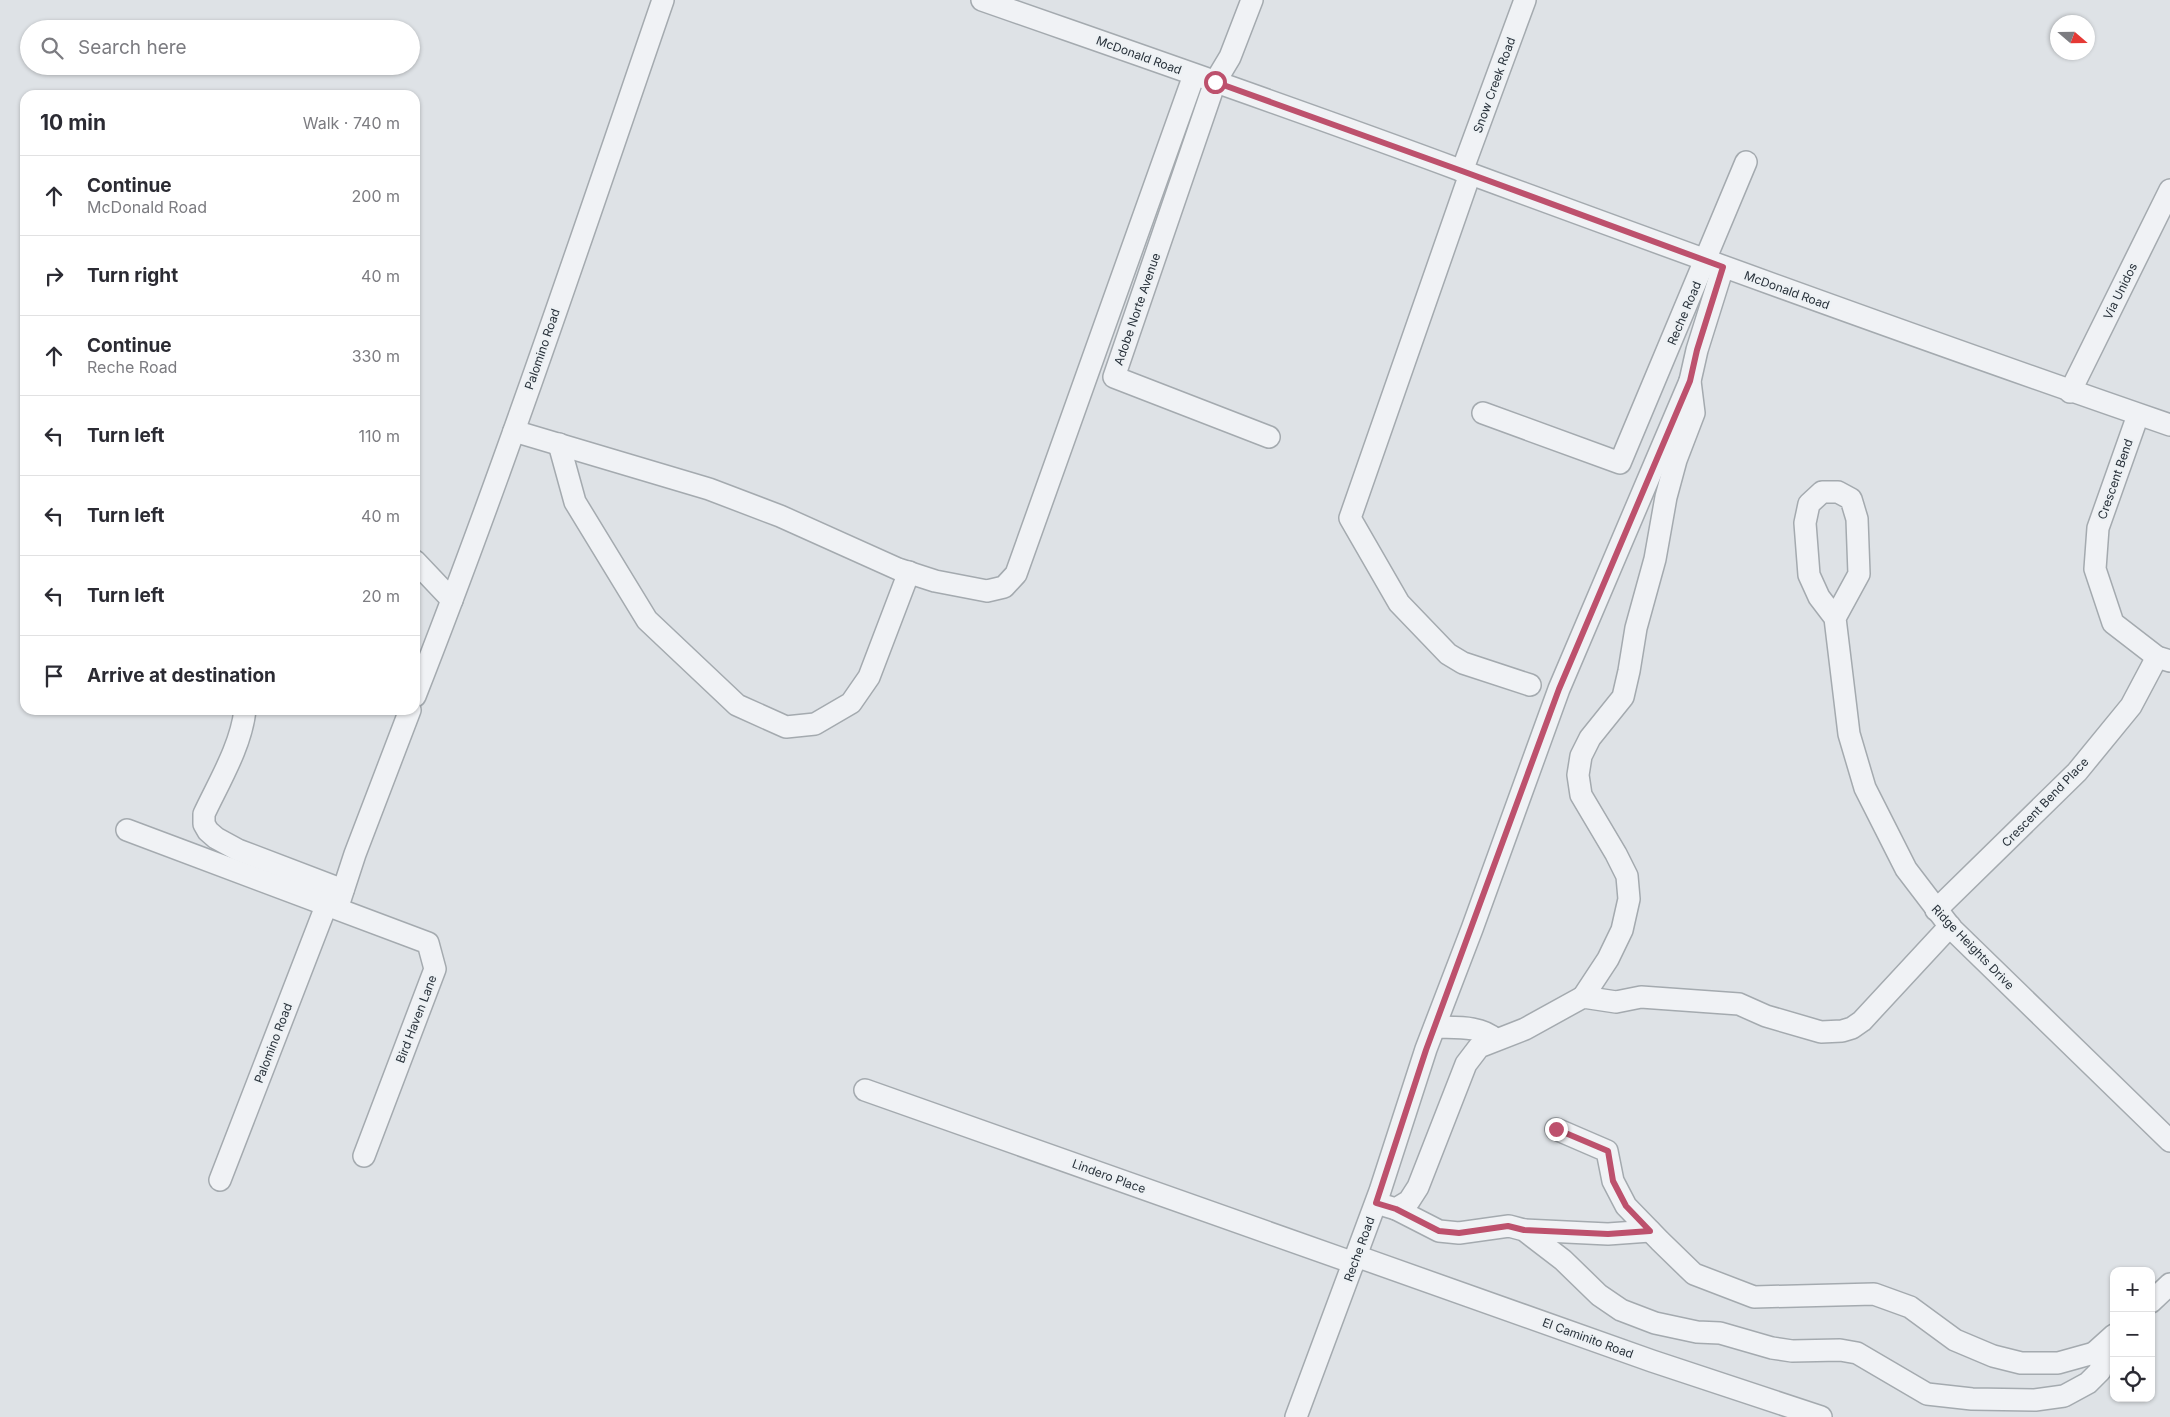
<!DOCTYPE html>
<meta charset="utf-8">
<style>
:root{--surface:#fff;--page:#f2f2f3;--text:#2b2b33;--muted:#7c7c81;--line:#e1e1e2}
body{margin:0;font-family:Inter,sans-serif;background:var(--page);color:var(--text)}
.controls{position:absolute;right:15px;bottom:15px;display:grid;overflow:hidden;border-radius:10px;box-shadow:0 1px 4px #0004}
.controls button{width:45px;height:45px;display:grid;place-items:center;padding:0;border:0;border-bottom:1px solid var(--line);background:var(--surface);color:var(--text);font:25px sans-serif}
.compass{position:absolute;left:2050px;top:15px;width:45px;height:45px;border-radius:50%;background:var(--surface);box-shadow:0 1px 4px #0004;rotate:110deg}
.stop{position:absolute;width:15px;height:15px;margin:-11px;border:4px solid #bd516d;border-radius:50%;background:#fff}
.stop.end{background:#bd516d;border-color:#fff;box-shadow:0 1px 5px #0008}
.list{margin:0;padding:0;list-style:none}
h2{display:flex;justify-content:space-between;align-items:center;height:65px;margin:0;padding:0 20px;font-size:21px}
h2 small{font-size:16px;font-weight:400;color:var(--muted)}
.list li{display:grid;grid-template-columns:32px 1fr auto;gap:15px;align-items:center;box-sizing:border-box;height:80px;padding:0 20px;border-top:1px solid var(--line)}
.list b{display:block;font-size:19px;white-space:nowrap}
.list p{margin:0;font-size:16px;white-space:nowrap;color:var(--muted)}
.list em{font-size:16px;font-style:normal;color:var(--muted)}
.icon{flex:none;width:28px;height:28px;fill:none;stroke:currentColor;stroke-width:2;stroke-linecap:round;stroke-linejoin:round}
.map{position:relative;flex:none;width:2170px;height:1417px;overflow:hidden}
.search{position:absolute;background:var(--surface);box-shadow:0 1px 4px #0004;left:20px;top:20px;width:400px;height:55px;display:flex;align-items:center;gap:12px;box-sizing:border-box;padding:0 18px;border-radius:28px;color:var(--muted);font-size:19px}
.panel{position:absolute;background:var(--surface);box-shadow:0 1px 4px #0004;left:20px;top:90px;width:400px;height:625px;border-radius:15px}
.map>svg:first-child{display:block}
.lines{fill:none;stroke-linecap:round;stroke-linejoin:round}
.minor-casing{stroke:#a4aaaf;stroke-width:24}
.minor{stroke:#f0f2f5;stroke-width:21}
.route{stroke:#bd516d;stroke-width:6}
.labels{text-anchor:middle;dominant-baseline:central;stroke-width:4.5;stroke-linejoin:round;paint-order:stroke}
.street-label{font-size:12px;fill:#29323b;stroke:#edf1f4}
</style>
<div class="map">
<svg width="2170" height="1417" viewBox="0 0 2170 1417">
<rect width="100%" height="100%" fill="#dee2e6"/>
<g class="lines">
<defs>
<g id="minor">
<path d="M982,0C1142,56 1302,111 1460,170C1696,257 1932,343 2170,425"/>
<path d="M1252,0L1230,57L1215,82L1114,377L1269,437"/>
<path d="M1462,171L1525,0"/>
<path d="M1470,174L1350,518L1399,603L1448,654L1463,663L1530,685"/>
<path d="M2070,392L2170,190"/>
<path d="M1483,413L1620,463L1746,162"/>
<path d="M2138,415L2098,528L2095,569L2113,623L2157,657L2170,661"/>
<path d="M514,431L709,489L780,516L898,569L935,581L987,591L1004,587L1016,574L1194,75"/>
<path d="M559,444L575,502L647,620L737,705L786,727L815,724L851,703L869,677L909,572"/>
<path d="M415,561L452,600"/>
<path d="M1835,618L1859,574L1857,519L1851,499L1838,492H1822L1809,504L1805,523L1809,575L1819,597L1835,618L1849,734L1865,788L1906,869L1951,928L2170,1141"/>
<path d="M415,696C505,467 583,233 663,0"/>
<path d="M245,710C241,746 219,782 204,814V824L208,831L216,838L238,850L343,890"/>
<path d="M127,830L428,943L435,969L364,1156"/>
<path d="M339,903L355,854L410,710"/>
<path d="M1936,910L2077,772L2131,706L2157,657"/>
<path d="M1583,997L1608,959L1622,930L1629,899L1627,876L1616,854L1581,795L1578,775L1581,756L1590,738L1623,697L1629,671L1636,628L1655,559L1666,497L1676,460L1694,413L1690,381L1697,350L1723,267"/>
<path d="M1435,1027C1454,1028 1480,1025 1495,1039"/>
<path d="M865,1090L1354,1263"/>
<path d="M1556,1129L1607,1151L1613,1181L1626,1206L1660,1241L1694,1274L1754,1297L1874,1294L1910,1307L1955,1340L1993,1356L2021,1363H2058L2094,1353L2114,1335"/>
<path d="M220,1180L326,906"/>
<path d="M1386,1206L1396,1209L1409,1201L1418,1187L1466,1064L1479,1047L1525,1029L1583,997L1616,1002L1641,997L1739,1004L1766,1016L1821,1032L1842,1031L1852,1028L1862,1021L1950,926"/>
<path d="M1396,1209L1439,1231L1459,1233L1509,1226L1524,1230L1563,1260L1599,1295L1621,1310L1655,1323L1697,1332L1720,1333L1772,1348L1792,1351L1840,1350L1857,1353L1927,1394L1972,1399L2035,1400L2064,1396L2088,1383L2100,1371L2102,1359L2094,1353"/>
<path d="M1524,1230L1608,1234L1650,1231"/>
<path d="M1356,1256L1652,1361L1821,1417"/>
<path d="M2151,1302L2170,1284"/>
<path d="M1296,1417L1380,1191L1426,1049L1472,929L1559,689L1690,381"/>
</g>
</defs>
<use href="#minor" class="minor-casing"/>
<use href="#minor" class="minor"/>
</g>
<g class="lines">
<path class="route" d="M1215,82L1462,171L1723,267L1697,350L1690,381L1559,689L1426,1050L1376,1203L1396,1209L1439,1231L1459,1233L1508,1226L1524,1230L1608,1234L1650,1231L1626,1206L1613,1181L1608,1151L1556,1129"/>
</g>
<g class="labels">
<g class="street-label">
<text transform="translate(1139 55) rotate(20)">McDonald Road</text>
<text transform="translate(1494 85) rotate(-70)">Snow Creek Road</text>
<text transform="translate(1787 290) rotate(20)">McDonald Road</text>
<text transform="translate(2120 291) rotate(-64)">Via Unidos</text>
<text transform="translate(1137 309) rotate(-71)">Adobe Norte Avenue</text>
<text transform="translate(1684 313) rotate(-67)">Reche Road</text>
<text transform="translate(542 349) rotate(-71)">Palomino Road</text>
<text transform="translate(2115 479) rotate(-71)">Crescent Bend</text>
<text transform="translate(2045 802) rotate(-46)">Crescent Bend Place</text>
<text transform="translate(1973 947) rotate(46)">Ridge Heights Drive</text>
<text transform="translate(416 1019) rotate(-69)">Bird Haven Lane</text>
<text transform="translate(273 1043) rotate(-69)">Palomino Road</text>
<text transform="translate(1109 1176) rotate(20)">Lindero Place</text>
<text transform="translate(1359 1249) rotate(-70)">Reche Road</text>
<text transform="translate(1588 1338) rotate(20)">El Caminito Road</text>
</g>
</g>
</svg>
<div class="controls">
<button>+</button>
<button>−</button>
<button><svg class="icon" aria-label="locate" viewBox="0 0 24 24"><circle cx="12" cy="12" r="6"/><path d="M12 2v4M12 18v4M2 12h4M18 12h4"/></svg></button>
</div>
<svg class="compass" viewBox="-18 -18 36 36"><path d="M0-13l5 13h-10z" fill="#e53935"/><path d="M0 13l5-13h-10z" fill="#7c7c81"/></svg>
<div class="stop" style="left:1215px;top:82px"></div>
<div class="stop end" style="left:1556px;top:1129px"></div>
<div class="search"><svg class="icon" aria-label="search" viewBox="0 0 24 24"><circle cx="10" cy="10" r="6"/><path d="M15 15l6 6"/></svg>Search here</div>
<section class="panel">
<h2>10 min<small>Walk · 740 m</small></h2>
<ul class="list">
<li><svg class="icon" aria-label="ahead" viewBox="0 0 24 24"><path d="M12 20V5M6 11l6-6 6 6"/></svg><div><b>Continue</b><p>McDonald Road</p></div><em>200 m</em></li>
<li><svg class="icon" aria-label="right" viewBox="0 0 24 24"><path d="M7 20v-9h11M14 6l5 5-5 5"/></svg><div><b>Turn right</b></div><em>40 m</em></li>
<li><svg class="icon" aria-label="ahead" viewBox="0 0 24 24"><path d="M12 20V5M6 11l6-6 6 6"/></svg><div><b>Continue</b><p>Reche Road</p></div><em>330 m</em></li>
<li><svg class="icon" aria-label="left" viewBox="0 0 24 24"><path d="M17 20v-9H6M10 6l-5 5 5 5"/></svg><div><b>Turn left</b></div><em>110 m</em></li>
<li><svg class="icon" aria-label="left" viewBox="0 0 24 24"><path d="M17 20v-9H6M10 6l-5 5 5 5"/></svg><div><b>Turn left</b></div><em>40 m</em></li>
<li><svg class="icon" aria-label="left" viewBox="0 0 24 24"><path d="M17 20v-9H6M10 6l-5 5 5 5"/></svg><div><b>Turn left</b></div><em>20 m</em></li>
<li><svg class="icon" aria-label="arrive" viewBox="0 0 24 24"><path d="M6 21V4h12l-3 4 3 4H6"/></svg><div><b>Arrive at destination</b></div></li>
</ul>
</section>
</div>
